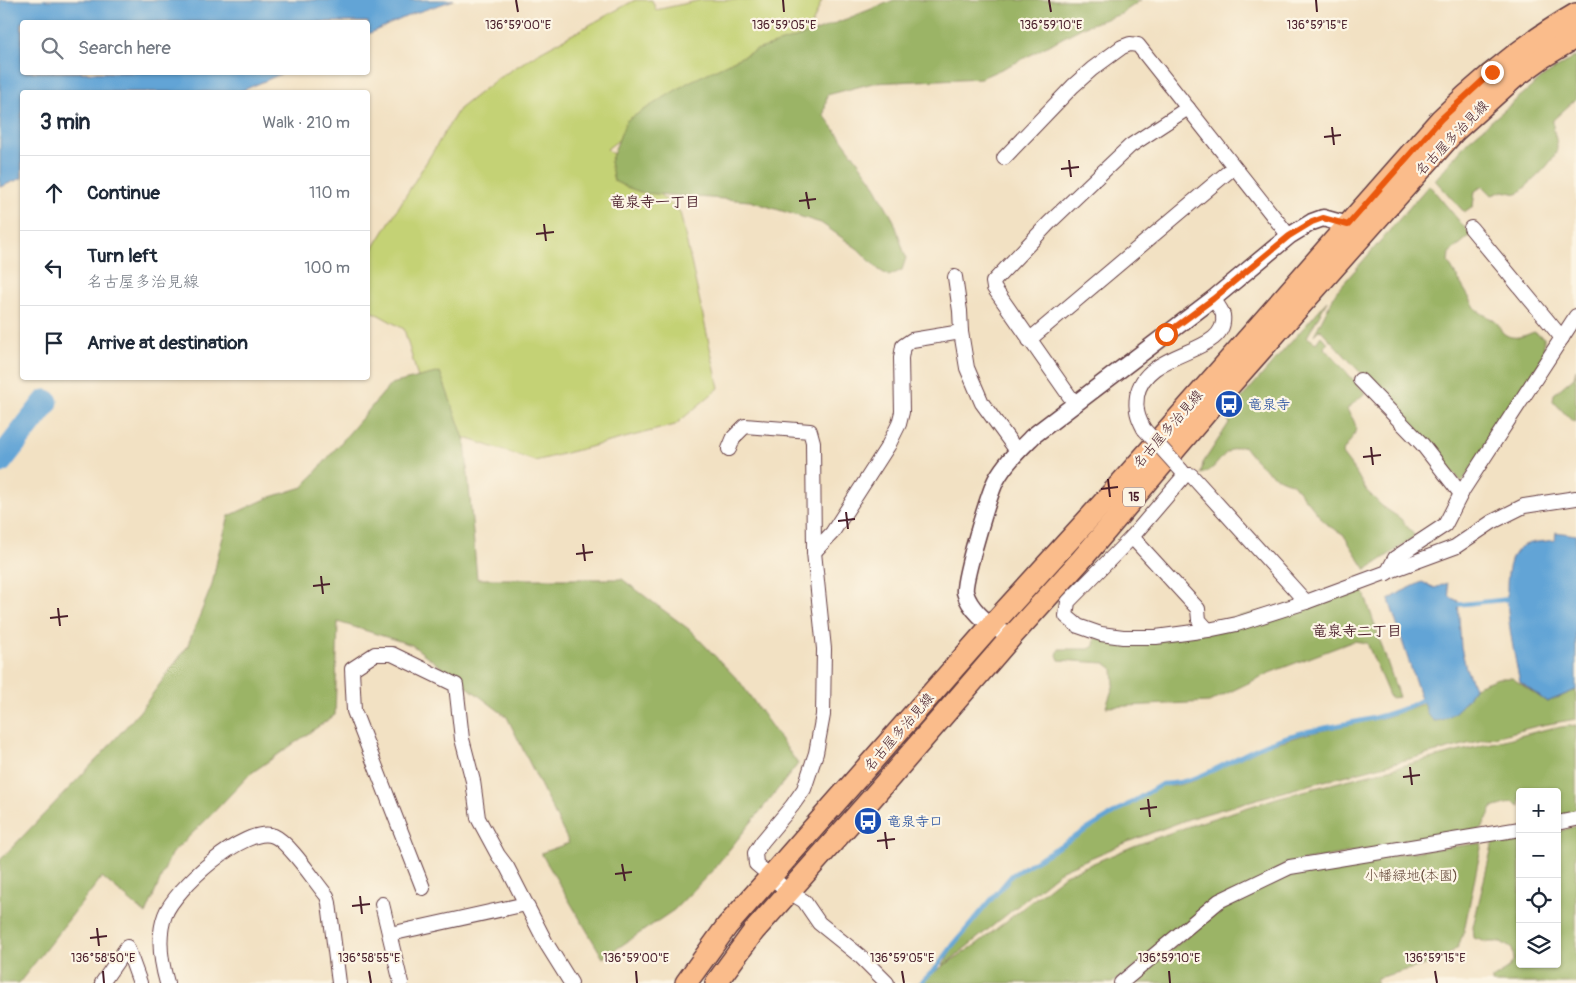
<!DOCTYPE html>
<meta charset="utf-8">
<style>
:root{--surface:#fff;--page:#f6f6f7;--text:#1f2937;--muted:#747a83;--line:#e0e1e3}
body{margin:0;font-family:Pangolin,"Klee One",sans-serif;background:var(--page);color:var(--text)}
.controls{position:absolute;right:15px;bottom:15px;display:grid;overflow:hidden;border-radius:5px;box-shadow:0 1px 4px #0004}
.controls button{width:45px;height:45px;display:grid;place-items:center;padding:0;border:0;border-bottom:1px solid var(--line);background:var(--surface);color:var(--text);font:25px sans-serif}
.stop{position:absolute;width:15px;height:15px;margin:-11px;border:4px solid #ea580c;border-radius:50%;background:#fff}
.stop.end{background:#ea580c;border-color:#fff;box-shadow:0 1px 5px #0008}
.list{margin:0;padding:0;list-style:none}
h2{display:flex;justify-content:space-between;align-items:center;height:65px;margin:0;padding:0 20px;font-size:21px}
h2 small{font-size:16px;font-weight:400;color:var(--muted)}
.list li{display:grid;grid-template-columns:32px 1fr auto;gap:15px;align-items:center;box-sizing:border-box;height:75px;padding:0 20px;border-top:1px solid var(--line)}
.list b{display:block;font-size:19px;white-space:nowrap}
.list p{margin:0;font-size:16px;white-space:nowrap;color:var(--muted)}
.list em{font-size:16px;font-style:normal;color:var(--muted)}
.icon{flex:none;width:28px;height:28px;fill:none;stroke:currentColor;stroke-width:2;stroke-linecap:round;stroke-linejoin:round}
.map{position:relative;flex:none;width:1576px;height:983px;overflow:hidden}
.search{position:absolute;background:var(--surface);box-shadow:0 1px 4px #0004;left:20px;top:20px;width:350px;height:55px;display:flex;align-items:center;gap:12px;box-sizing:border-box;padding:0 18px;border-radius:5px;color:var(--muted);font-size:19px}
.panel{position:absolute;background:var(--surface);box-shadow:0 1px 4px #0004;left:20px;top:90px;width:350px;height:290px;border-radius:5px}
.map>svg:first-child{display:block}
.green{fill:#c4d274;stroke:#877850}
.forest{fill:#9bb466;stroke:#726a48}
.water{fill:#62a4d6;stroke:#566280}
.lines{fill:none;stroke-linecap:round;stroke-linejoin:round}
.stream{stroke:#62a4d6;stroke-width:4.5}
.river{stroke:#62a4d6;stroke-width:25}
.minor-casing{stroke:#633c42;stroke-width:16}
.tertiary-casing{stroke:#633c42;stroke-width:19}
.primary-casing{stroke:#633c42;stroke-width:24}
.minor{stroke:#fff;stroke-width:14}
.tertiary{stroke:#fff;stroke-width:16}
.primary{stroke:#fabc8b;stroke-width:21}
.minor-bridge-casing{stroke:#633c42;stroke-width:16;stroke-linecap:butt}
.minor-bridge{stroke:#fff;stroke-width:14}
.route{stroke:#ea580c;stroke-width:6}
.ticks{fill:none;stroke:#4a1f2b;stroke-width:2}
.labels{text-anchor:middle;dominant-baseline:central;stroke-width:4.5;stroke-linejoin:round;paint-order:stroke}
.shield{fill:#fcf5e5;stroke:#7f5f63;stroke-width:1}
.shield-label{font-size:12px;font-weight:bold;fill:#4a1f2b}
.street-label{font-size:14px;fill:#4a1f2b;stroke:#fcf5e5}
.transit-label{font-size:14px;fill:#164399;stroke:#fcf5e5;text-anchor:start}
.park-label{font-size:14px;fill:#684c3d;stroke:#fcf5e5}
.neighbourhood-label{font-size:15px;font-weight:bold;fill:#4a1f2b;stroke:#fcf5e5}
.ticks-label{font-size:12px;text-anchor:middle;fill:#4a1f2b;stroke:#fcf5e5;stroke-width:4.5;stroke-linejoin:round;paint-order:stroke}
</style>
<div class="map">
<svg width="1576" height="983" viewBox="0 0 1576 983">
<rect width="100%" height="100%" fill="#fcf5e5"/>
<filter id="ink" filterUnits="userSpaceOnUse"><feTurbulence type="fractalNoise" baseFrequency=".02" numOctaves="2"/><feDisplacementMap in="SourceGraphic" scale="10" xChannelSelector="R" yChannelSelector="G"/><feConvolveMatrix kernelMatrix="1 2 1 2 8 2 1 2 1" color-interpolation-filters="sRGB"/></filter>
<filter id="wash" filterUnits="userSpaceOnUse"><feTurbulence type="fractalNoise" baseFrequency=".0096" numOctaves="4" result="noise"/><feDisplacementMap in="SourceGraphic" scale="20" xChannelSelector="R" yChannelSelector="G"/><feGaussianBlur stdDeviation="1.12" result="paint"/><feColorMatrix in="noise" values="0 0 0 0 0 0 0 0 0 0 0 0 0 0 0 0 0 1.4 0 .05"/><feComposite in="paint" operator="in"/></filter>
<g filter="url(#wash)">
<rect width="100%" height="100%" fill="#f2e1c3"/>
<path class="green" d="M635,0H652L656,10L701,0H822L804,44L652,114L607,149L680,212L719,388L675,425L535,461L432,427L404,329L368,309V257L459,109L497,79L540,52Z"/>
<g class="forest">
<path d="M894,0H1141L1121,14L1085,26L1015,63L981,78L873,83L827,95L824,115L871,179L894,221L906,258L902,270L889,276L879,270L858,249L821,223L750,201L643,193L626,187L614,181L610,162L626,121L689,82L756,50L811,33Z"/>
<path d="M1576,56V99L1553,120C1552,130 1557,138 1557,147C1557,161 1528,184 1518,194L1503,191L1492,195L1483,186L1475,191L1473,206L1464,212L1435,180L1468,141L1543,77Z"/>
<path d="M1429,185L1471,235L1449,253L1448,262L1476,309C1482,315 1491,317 1497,323C1500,326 1500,330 1503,333C1513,341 1524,336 1534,332L1544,338V356L1462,482L1320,329L1314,335L1336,292Z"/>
<path d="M1327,301L1307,337L1316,343L1321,336L1328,343L1324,347L1365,393L1347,409C1349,414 1354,419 1355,424C1359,434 1346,444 1342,454L1355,471L1366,490L1382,506L1401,519L1414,535L1412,539L1366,570L1343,534L1327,525L1292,483C1274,480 1254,461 1244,446C1218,449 1222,468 1201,474L1203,463L1229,423L1227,415Z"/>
<path d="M1576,369V422L1571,420L1553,401L1554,394L1574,377Z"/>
<path d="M440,372L465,441L477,579H622L690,630L740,682L798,764L712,871L674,910L603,958L541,853L569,843L507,717L412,645L338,622L335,715L250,774L208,818L171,854L146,914L102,877L19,983H0V860L100,756L140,711L187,647L212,585L218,555L229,516L268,498L303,487L391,384Z"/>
<path d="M1362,587L1399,697L1390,698L1367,643L1354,641L1269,673L1209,702L1106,707L1114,684L1113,669L1105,663L1059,660L1057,655L1059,649H1089L1094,646L1095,638L1130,643Z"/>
<path d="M1498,678H1512L1547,702L1576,690V719L1537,726L1274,794L1191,818L1130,841L1062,870L943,966L977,944L1065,875L1136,845L1198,823L1280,797L1547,729L1576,725V814L1557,817V792H1520V806L1513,802L1492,808L1482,829L1285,864L1112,983H918L942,967L956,941L1015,874L1162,785L1174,786L1193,781L1267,745L1314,732L1386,717L1424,703L1428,715L1454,712L1466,701L1474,687Z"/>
<path d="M1576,826V983H1492V979L1508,969L1514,959L1512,949L1501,942H1486L1474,938L1473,927L1493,842L1520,838V964H1557V832Z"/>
<path d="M1482,843L1464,931L1458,947L1443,959L1436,962L1377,978L1376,983H1131L1225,905L1290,875L1327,866L1419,851Z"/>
</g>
<g class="water">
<path d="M0,0H454L412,14L368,34V22H22V72L283,73L239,92H22V178L0,187Z"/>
<path d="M1556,532L1576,535V690L1547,702L1520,682C1514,654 1495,571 1518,549C1527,541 1543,542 1555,540Z"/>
<path d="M1422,582L1435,588L1447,583L1450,597L1458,601L1461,647L1466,668L1474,687C1468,701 1451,721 1434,721L1428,715L1420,696L1389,600L1401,592Z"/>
</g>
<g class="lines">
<g class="stream">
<path d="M1454,605L1511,599"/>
<path d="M921,983L937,967L953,945L1012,875L1162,784C1199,784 1230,759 1264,745C1316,722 1378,727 1427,697"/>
</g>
<path class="river" d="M0,461L46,402"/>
</g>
</g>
<g filter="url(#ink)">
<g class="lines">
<defs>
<g id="minor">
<path d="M1004,158L1073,86L1092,69L1122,47L1130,44L1138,45L1289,236"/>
<path d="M1471,228L1562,338"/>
<path d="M955,277L960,311L961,332L967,368L982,403L1017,451"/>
<path d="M1029,340L1234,167"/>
<path d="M1360,380L1422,444L1461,494"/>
<path d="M1075,404L994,288L993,282L1049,223L1130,146L1188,108"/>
<path d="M1144,429C1138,418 1135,409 1137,396C1145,348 1229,356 1223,315C1222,310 1216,303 1213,299"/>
<path d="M729,449L734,437L745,426L810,431L813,442L814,552L824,649L823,715L816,753L804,789L792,806L762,842L755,853L756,864L789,892L804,901L819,923L860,956L887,983"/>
<path d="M1181,470L1185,475H1191L1306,602"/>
<path d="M1185,475L1132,537L1068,602L1066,616L1078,626L1101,634L1123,637H1156L1208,630L1237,624L1306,602L1455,547L1492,522L1524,506L1576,498"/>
<path d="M1132,537L1198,609L1199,620L1208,630"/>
<path d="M814,552L832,533L888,446L899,424L902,412L901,358L903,346L912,340L961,332"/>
<path d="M1387,573L1395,558L1445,525L1463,490L1576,316"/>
<path d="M1557,823L1576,819"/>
<path d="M423,888L354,711L352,669L375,654H392L456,685L462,739L473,781L478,818L498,855L507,867L546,943L571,983"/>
<path d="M382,904L401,983"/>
<path d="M390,934L526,904"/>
<path d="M102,983L127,947L140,983"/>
<path d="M167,983C161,962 157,936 165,915C174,890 245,824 274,836C290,843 315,882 327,896L329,903L339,983"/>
<path d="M1121,983L1219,901L1290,867L1520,829"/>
</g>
<path id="tertiary" d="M1001,631C987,624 969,608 965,592C963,580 989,494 996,480C1005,463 1020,449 1033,436L1213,299L1289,236L1312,222L1323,218L1348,225"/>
<g id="primary">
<path d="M686,983L727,926L991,626L1112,493L1441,119C1482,79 1526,43 1576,14"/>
<path d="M716,983L754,931L873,797L1012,636L1081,560L1222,394L1455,131L1514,78L1543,57L1576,37"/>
</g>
</defs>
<use href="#minor" class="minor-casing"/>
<use href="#tertiary" class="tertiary-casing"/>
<use href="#primary" class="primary-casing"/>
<use href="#minor" class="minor"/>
<use href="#tertiary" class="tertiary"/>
<use href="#primary" class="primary"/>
<defs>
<path id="minor-bridge" d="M1144,429L1181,470"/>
</defs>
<use href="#minor-bridge" class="minor-bridge-casing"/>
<use href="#minor-bridge" class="minor-bridge"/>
</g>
</g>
<g class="lines" filter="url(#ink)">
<path class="route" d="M1166,334L1213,299L1289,236L1312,222L1323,218L1348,225L1441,119L1492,72"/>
</g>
<path class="ticks" d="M516,0L518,12M783,0L784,12M1049,0L1051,12M1316,0L1317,12M1332,127L1334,145M1324,137L1341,135M1069,160L1071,177M1061,169L1079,167M806,192L809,209M799,201L816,199M544,224L546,241M536,234L554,232M1371,447L1373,465M1363,457L1381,455M1108,479L1110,497M1101,489L1118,487M846,512L848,529M838,521L855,519M583,544L585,561M576,554L593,552M321,576L323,594M313,586L330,584M58,608L60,626M50,618L68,616M1410,767L1412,785M1403,777L1420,775M1148,799L1150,817M1140,809L1157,807M885,832L887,849M877,841L895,839M622,864L625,881M615,874L632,872M360,896L362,914M352,906L370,904M97,928L99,946M90,938L107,936M103,971L104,983M369,971L371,983M636,971L637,983M902,971L904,983M1169,971L1170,983M1435,971L1437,983"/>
<defs>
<symbol id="bus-disc" viewBox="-11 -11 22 22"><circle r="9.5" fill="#1a4fb4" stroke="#fcf5e5"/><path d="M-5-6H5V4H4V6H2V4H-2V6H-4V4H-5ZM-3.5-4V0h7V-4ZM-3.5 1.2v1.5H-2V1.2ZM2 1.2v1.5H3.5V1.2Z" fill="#fff"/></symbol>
</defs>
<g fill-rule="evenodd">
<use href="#bus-disc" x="1213" y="388" width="32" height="32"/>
<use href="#bus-disc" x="852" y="805" width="32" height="32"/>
</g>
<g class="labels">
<rect class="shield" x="1123" y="487.5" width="22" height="19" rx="4"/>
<g class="shield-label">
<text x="1134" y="497">15</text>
</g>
<g class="street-label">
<text transform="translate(1452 138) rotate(-46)">名古屋多治見線</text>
<text transform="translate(1168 429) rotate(-49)">名古屋多治見線</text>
<text transform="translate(899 732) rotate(-49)">名古屋多治見線</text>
</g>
<g class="transit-label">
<text x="1248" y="404">竜泉寺</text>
<text x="887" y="821">竜泉寺口</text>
</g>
<g class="park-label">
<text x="1411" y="875">小幡緑地(本園)</text>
</g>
<g class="neighbourhood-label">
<text x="655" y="202">竜泉寺一丁目</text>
<text x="1357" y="631">竜泉寺二丁目</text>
</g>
</g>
<g class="ticks-label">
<text x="518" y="29">136°59'00"E</text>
<text x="784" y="29">136°59'05"E</text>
<text x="1051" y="29">136°59'10"E</text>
<text x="1317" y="29">136°59'15"E</text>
<text x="103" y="962">136°58'50"E</text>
<text x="369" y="962">136°58'55"E</text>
<text x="636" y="962">136°59'00"E</text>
<text x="902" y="962">136°59'05"E</text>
<text x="1169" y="962">136°59'10"E</text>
<text x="1435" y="962">136°59'15"E</text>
</g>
</svg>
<div class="controls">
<button>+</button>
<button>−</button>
<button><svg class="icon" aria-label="locate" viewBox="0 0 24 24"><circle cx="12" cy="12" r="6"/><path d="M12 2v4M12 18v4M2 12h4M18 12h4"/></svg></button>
<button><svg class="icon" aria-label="layers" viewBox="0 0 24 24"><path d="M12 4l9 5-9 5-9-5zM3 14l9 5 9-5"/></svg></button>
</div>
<div class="stop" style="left:1166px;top:334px"></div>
<div class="stop end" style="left:1492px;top:72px"></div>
<div class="search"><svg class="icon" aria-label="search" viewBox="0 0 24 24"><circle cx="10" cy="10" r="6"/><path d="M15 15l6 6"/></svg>Search here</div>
<section class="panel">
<h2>3 min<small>Walk · 210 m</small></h2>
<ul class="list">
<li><svg class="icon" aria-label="ahead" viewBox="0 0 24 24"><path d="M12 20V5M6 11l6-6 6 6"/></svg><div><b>Continue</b></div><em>110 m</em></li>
<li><svg class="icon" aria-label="left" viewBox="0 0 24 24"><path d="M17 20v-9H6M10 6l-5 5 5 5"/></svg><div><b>Turn left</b><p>名古屋多治見線</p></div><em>100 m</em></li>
<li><svg class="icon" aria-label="arrive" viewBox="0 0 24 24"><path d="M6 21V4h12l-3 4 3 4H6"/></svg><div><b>Arrive at destination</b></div></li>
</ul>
</section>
</div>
